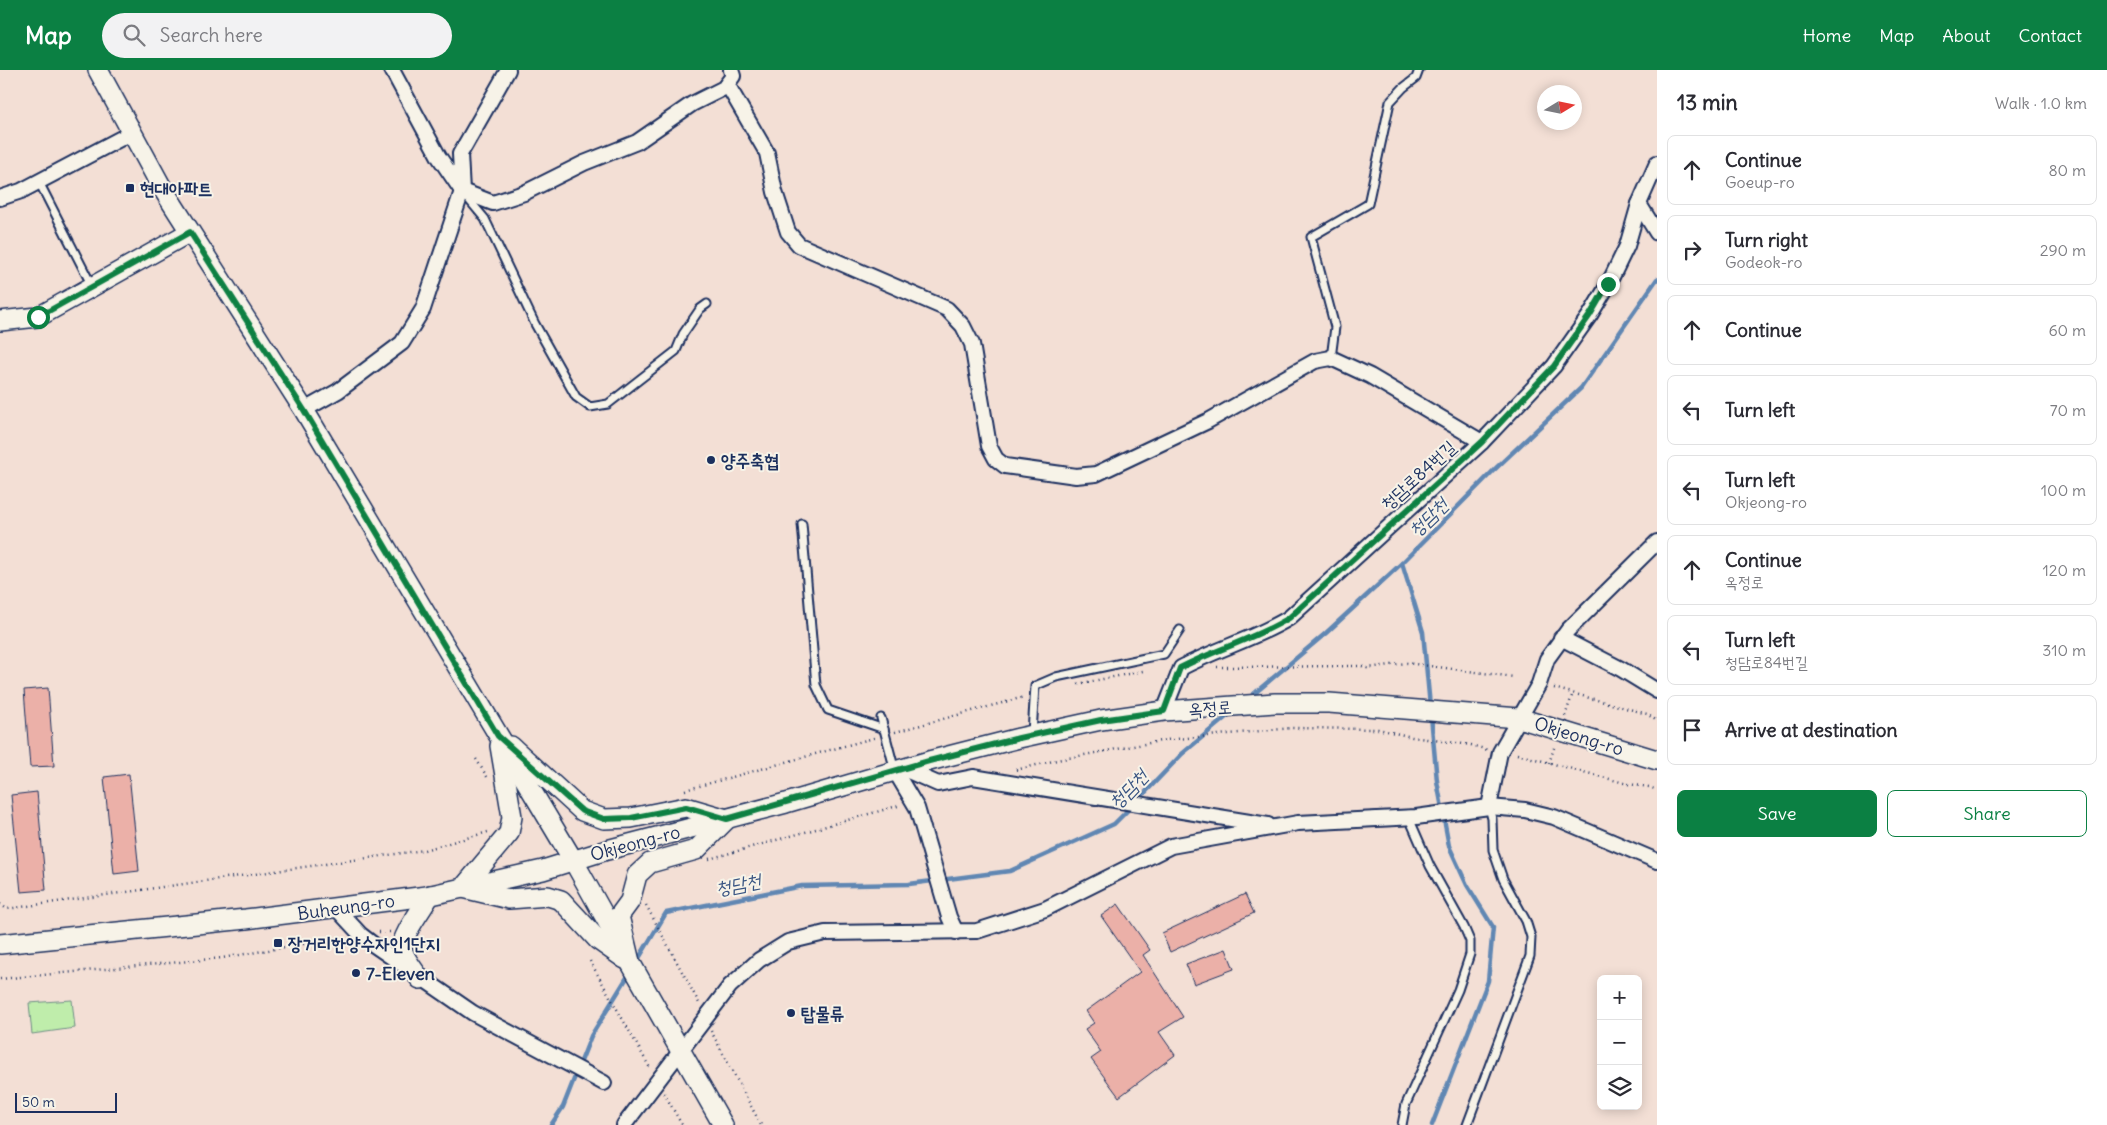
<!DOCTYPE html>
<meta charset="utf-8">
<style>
:root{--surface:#fff;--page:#f2f2f3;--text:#2b2b33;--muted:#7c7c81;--line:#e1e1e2;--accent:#0b8043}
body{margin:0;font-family:Delius,"Poor Story",sans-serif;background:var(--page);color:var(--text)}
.controls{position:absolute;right:15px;bottom:15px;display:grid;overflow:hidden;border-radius:8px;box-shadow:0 2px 12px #0003}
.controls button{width:45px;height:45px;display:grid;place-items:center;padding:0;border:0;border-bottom:1px solid var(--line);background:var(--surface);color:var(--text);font:25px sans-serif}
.compass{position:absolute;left:1537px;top:15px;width:45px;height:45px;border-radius:50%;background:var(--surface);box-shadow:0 2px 12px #0003;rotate:80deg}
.scale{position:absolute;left:15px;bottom:12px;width:102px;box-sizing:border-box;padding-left:5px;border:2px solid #1b2f5e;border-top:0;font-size:14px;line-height:18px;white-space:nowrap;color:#1b2f5e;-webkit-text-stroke:4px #f7f3e8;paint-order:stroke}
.stop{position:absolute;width:15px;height:15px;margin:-11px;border:4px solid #0b8043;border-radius:50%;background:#fff}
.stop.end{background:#0b8043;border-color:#fff;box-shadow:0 1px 5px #0008}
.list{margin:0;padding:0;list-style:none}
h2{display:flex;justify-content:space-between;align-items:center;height:65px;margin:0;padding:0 20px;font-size:21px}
h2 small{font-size:16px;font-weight:400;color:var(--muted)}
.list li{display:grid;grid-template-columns:32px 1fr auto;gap:15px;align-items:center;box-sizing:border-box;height:70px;margin:0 10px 10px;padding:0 10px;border:1px solid var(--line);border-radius:8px}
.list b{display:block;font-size:19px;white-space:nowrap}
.list p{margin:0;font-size:16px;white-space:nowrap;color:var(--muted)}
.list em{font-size:16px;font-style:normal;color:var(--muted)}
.actions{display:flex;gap:10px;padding:15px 20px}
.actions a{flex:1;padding:11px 0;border:1px solid var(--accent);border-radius:8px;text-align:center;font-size:18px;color:var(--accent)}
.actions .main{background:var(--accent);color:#fff}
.icon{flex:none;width:28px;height:28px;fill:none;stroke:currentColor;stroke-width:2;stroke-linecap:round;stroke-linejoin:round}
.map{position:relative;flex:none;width:1657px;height:1055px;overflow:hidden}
header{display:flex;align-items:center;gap:30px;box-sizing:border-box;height:70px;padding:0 25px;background:var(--accent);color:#fff}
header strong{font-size:24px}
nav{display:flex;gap:28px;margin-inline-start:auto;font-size:18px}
.search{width:350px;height:45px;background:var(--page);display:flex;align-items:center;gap:12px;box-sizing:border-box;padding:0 18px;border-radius:28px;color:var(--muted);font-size:19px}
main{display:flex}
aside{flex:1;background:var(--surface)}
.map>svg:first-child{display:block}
.green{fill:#bfedab;stroke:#6d8e84}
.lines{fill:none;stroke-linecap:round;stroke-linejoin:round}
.stream{stroke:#6187b3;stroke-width:4.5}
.building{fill:#ebb0a8;stroke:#1b2f5e}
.lane-casing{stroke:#1b2f5e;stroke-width:11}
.street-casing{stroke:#1b2f5e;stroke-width:18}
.secondary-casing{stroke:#1b2f5e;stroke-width:22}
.path{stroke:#1b2f5e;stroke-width:2.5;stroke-dasharray:1 4;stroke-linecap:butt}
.lane{stroke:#f7f3e8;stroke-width:7}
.street{stroke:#f7f3e8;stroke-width:14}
.secondary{stroke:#f7f3e8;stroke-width:19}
.route{stroke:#0b8043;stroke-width:6}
.poi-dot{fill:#1b2f5e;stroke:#f7f3e8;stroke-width:2}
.labels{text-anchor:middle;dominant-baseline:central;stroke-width:4;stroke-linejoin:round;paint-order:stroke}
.poi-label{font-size:18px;font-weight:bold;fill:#1b2f5e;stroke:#f7f3e8;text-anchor:start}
.street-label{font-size:18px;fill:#1b2f5e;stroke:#f7f3e8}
.water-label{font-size:19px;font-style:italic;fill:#385482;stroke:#f7f3e8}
</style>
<header>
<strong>Map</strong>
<div class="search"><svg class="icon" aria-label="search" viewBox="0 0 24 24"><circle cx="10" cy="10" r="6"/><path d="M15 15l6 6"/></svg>Search here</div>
<nav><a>Home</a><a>Map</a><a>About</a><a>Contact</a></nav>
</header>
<main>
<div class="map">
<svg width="1657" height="1055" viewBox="0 0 1657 1055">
<rect width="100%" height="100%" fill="#f3dfd5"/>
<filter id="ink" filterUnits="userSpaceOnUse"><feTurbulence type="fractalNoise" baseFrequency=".02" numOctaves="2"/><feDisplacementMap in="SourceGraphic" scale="10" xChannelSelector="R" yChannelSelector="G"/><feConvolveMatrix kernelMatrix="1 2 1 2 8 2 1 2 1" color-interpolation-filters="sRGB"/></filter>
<g filter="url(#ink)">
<path class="green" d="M72,930L75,958L32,964L29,933Z"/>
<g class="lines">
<g class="stream">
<path d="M1402,493L1423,562L1430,636"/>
<path d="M1249,628L1326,563L1402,493L1494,400L1581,318L1657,209"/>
<path d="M1431,646L1437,711L1449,776L1467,815L1493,857L1488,911L1432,1055"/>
<path d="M1137,731L1182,684L1232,642"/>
<path d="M636,893L666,843L802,816L909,814L1010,801L1114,754L1132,736"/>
<path d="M551,1055L563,1037L591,966L631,901"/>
</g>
</g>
<g class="building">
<path d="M48,618L54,696L30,697L24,620Z"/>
<path d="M129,704L139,801L114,804L104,707Z"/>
<path d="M37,722L46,820L21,822L11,725Z"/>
<path d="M1245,824L1254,843L1170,882L1162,863Z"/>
<path d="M1118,834L1150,880L1143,885L1183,947L1159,962L1175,985L1119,1027L1091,989L1101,982L1085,959L1094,953L1086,941L1140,902L1101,846Z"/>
<path d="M1226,879L1234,899L1194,914L1186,894Z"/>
</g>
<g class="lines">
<defs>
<g id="lane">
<path d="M39,112L92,216"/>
<path d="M465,125L485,149L535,254L576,327L590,337L608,334L676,281L683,264L700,239L707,234"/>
<path d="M1331,288L1335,257L1311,167L1368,134L1390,32L1403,18L1416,8L1419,0"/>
<path d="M802,454L816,615L828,640L884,659"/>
<path d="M881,648L895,701"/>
<path d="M1032,663L1035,616L1056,607L1164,584L1180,560"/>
<path d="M1402,1055L1406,1034L1458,920L1470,884V871L1464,857L1430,796L1409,748"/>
<path d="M1467,1055L1530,886L1531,867L1526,851L1503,809L1493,780L1492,749L1489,737"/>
</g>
<g id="street">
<path d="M392,0L439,87L462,121L493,133L524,123L584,93L637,72L692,34L724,18L733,6L731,0"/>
<path d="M727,14L767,83L775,122L788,162L799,175L947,239L963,256L972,274L989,376L996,389L1005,396L1076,406L1096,404L1208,351L1315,291L1331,288L1370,306L1482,372"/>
<path d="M0,128L21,121L131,63"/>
<path d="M1639,134L1657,163"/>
<path d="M304,340L338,321L402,273L423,239L462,121L460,84L508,0"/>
<path d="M1561,568L1621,599L1657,621"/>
<path d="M1164,641L1181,598C1216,579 1255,569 1289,548L1482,372L1554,296L1590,245L1608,215L1627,176L1639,134L1657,93"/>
<path d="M904,699L938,714L973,707L1268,755"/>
<path d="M895,701L917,738L949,847L956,862"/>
<path d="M1489,737L1500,682L1539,614L1547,589L1568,560L1657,472"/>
<path d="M336,838L361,865L374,875L473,943L604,1013"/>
<path d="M624,1055L730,916L759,890L788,872L825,863L977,861L1045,839L1171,776L1298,753L1416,747L1489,737L1525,740L1554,747L1657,791"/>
</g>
<g id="secondary">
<path d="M98,0L161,116L304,340L573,790L630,892"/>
<path d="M0,251L38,247L190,162"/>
<path d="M500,676L512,747L509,763L463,818L509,829L548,826L561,830L598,870L625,889"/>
<path d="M511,676L582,741L604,749L631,748L686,737L727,749L696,780L650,793L637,805L630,831L619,846L630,892L723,1055"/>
<path d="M0,874L246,849L427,826L543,800L607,780L786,733L929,691L1019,668L1101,650L1164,641L1275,633H1329L1519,648L1657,690"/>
<path d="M420,909C414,900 404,889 402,878C401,866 423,838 430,825"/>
</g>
</defs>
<use href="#lane" class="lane-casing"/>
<use href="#street" class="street-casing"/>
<use href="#secondary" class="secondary-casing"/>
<g class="path">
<path d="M1217,597L1362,596L1367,598L1407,593L1514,607"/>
<path d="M1078,614L1143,601"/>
<path d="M1554,618L1647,644L1657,651"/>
<path d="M1565,646L1573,623"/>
<path d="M895,662L1024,627"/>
<path d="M1517,684L1628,714L1649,717L1657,720"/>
<path d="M476,689L489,710"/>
<path d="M1549,693L1555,675"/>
<path d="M1016,700L1057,690L1166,670L1292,658L1378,659L1412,667L1471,675L1488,680"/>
<path d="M685,720L877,667"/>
<path d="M709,789L901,735"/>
<path d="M0,834L7,839L424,780L488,762"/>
<path d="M646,835L699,933"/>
<path d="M379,862H391"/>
<path d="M590,891L650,998"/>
<path d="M0,909L222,888L315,872"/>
<path d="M711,961L761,1055"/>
<path d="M664,1023L682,1055"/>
</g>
<use href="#lane" class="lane"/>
<use href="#street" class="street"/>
<use href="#secondary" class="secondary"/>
</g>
</g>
<g class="lines" filter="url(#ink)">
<path class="route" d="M38,247L190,162L304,340L498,666L582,741L604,749L631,748L686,737L727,749L929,691L1019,668L1101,650L1164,641L1180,598C1216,579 1255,569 1289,548L1482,372L1554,296L1590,245L1608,214"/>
</g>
<g class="poi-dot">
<rect x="125" y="113" width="10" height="10" rx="2.5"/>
<circle cx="711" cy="390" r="5"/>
<rect x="273" y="868" width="10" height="10" rx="2.5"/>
<circle cx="356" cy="903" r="5"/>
<circle cx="791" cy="943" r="5"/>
</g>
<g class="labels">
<g class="poi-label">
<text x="140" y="118">현대아파트</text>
<text x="721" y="390">양주축협</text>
<text x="288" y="873">장거리한양수자인1단지</text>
<text x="366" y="903">7-Eleven</text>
<text x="801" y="943">탑물류</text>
</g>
<g class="street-label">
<text transform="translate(1418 405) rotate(-42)">청담로84번길</text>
<text transform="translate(1210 638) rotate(-4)">옥정로</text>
<text transform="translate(1579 666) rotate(17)">Okjeong-ro</text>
<text transform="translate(635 773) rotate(-15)">Okjeong-ro</text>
<text transform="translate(346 837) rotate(-8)">Buheung-ro</text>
</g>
<g class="water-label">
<text transform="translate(1428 447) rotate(-44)">청담천</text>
<text transform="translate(1128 719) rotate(-46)">청담천</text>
<text transform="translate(738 814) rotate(-11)">청담천</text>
</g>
</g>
</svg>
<div class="controls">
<button>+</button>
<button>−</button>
<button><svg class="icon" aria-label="layers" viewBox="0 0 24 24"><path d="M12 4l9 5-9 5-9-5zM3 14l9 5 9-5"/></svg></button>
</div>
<svg class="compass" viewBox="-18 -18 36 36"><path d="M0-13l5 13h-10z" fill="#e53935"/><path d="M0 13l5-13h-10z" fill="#7c7c81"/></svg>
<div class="scale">50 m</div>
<div class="stop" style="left:38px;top:247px"></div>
<div class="stop end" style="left:1608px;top:214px"></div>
</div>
<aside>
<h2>13 min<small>Walk · 1.0 km</small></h2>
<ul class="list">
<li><svg class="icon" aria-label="ahead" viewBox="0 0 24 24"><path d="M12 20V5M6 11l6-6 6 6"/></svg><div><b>Continue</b><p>Goeup-ro</p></div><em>80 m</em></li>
<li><svg class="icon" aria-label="right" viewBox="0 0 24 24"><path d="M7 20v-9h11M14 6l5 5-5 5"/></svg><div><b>Turn right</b><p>Godeok-ro</p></div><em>290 m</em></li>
<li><svg class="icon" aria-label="ahead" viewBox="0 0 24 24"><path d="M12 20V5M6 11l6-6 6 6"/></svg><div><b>Continue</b></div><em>60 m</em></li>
<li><svg class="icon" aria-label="left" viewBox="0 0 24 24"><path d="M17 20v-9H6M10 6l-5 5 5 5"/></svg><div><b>Turn left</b></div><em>70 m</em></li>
<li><svg class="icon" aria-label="left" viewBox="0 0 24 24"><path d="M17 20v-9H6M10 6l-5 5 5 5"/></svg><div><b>Turn left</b><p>Okjeong-ro</p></div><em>100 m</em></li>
<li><svg class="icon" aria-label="ahead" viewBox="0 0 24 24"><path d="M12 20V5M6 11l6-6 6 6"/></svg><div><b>Continue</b><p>옥정로</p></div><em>120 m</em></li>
<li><svg class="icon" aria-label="left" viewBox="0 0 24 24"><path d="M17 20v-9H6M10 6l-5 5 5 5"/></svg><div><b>Turn left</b><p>청담로84번길</p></div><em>310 m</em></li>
<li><svg class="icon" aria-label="arrive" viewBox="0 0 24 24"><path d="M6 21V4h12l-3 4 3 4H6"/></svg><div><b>Arrive at destination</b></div></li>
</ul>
<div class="actions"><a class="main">Save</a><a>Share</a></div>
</aside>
</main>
